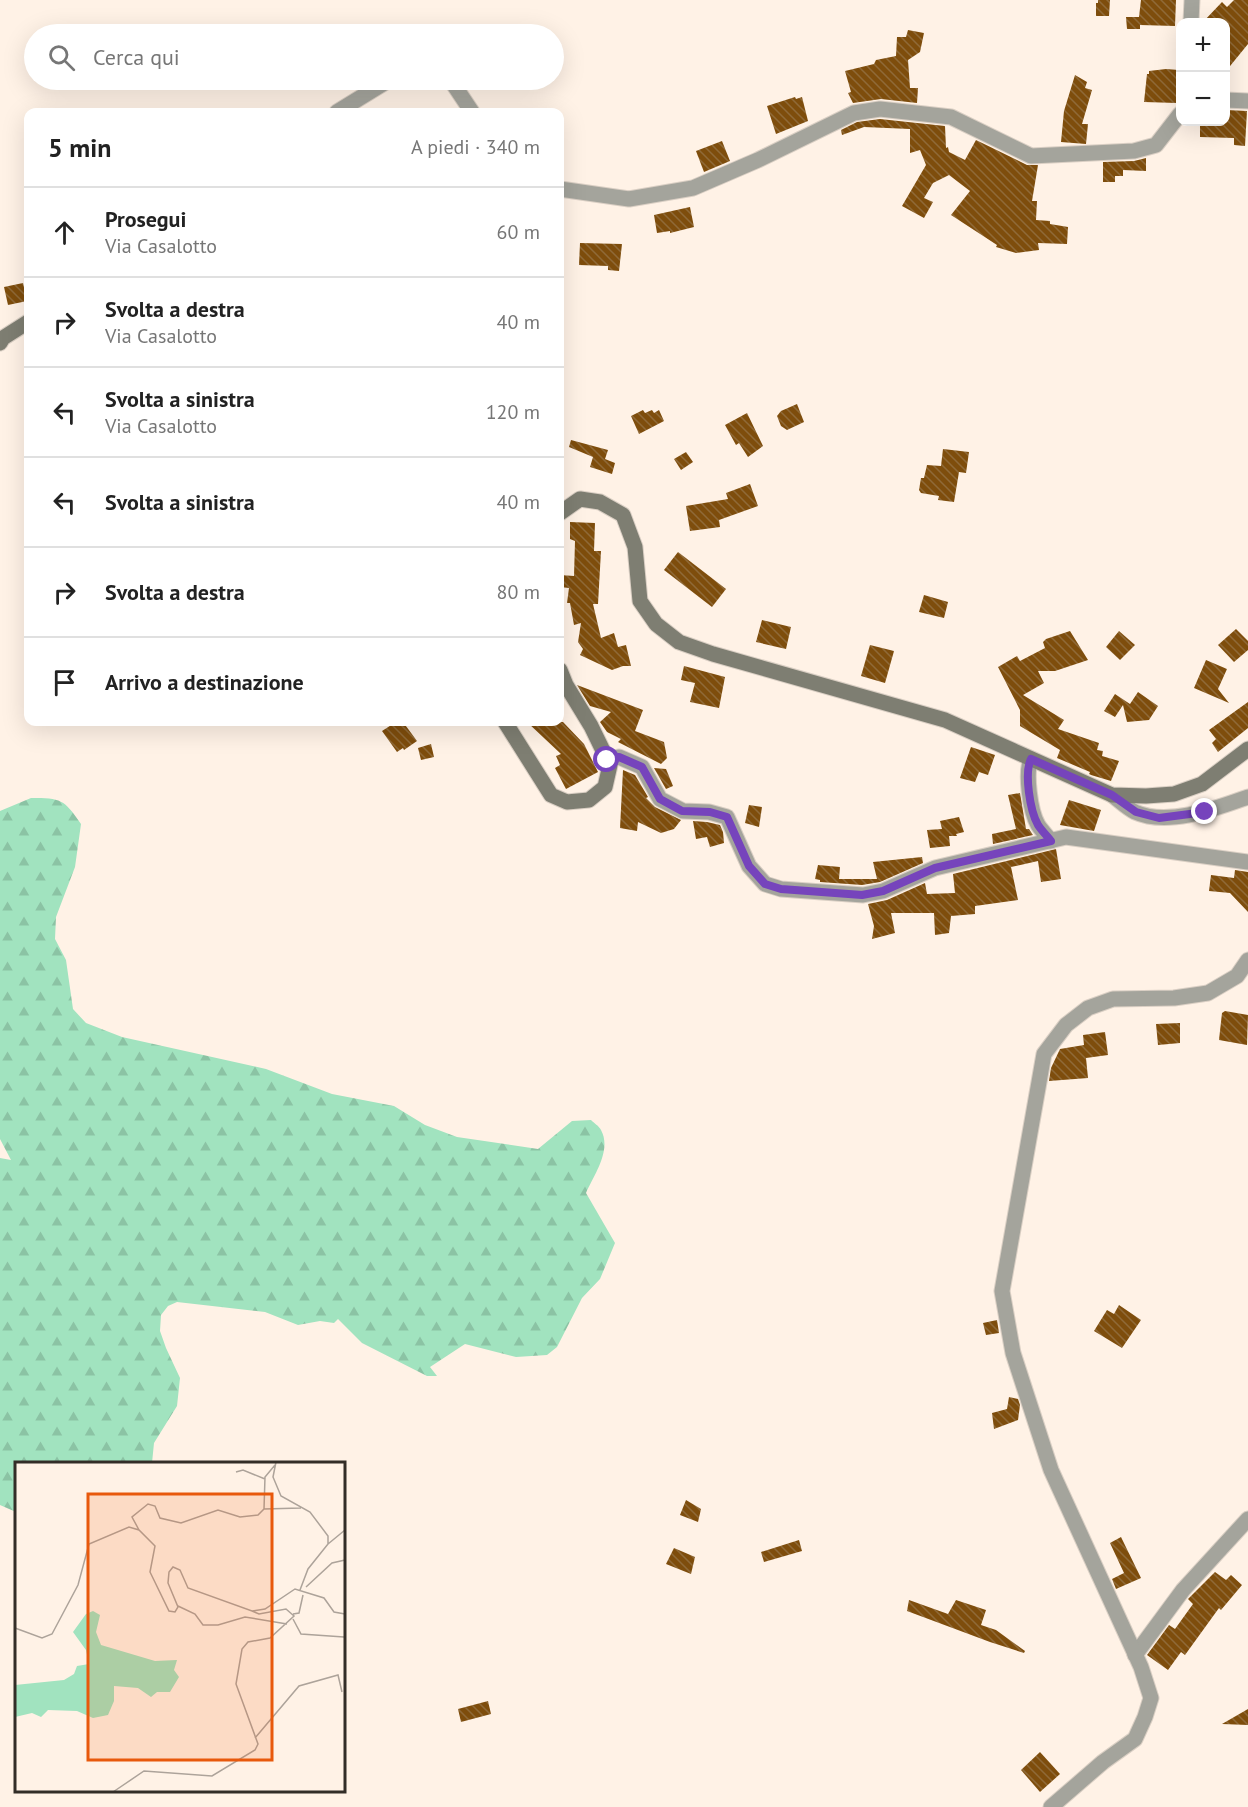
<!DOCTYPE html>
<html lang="it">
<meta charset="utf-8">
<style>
:root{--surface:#fff;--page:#f2f2f2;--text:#222;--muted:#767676;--line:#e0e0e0}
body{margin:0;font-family:"PT Sans",sans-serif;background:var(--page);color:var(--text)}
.controls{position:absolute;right:18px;top:18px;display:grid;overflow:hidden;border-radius:12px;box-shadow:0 6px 24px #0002}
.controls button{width:54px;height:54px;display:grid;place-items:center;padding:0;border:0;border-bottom:2px solid var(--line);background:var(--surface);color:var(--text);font:30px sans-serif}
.stop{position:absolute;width:18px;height:18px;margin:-14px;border:4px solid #7644bc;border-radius:50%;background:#fff}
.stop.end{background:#7644bc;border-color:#fff;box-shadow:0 2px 6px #0008}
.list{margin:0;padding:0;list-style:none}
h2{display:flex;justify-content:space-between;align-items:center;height:78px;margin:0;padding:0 24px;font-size:26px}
h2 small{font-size:20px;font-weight:400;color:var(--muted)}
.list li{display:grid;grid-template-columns:39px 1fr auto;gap:18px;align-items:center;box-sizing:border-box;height:90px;padding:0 24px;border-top:2px solid var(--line)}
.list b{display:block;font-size:22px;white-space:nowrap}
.list p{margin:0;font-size:20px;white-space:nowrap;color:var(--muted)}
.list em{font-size:20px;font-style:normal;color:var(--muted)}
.icon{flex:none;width:33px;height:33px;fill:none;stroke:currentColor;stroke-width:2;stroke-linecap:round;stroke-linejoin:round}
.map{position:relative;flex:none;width:1248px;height:1807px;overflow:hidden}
.search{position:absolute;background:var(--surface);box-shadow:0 6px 24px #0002;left:24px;top:24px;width:540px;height:66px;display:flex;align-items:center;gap:15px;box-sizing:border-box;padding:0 21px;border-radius:33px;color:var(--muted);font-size:22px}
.panel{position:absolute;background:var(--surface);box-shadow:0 6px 24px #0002;left:24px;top:108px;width:540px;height:618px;border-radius:12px}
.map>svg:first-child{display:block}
.forest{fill:url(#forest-firs)}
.building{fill:url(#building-back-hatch)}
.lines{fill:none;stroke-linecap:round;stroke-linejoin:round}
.minor-casing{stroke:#dacfc4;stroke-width:17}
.tertiary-casing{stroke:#dacfc4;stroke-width:17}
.secondary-casing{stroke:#dacfc4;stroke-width:17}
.minor{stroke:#a4a49c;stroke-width:15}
.tertiary{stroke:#a4a49c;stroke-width:15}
.secondary{stroke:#7e7e72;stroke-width:15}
.route{stroke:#7644bc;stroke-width:8}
.inset-road{fill:none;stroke:#ada39a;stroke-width:1.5}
.view{fill:#e8590c;fill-opacity:0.15;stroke:#e8590c;stroke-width:3}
.inset-edge{fill:none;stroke:#332d27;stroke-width:3}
</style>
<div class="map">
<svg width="1248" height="1807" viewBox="0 0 1248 1807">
<defs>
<pattern id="forest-firs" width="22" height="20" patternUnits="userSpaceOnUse" patternTransform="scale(1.5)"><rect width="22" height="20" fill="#a1e3bf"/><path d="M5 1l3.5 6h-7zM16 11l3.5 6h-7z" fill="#8bc3a4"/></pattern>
<pattern id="building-back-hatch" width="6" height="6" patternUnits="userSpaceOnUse" patternTransform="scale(1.5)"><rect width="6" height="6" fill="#7e4d0c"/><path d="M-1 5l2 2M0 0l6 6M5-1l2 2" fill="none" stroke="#8f6a38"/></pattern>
</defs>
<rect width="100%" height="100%" fill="#fff2e6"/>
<path class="forest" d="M31,798C61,798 64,799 81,824L75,867L56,917L55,939L66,960L73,1009L86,1023L122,1037L266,1069L332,1094L394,1106L425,1125L457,1137L538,1149L572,1121L591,1120C594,1123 599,1126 601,1130C612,1150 594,1175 586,1193L615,1243L600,1279L582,1298L557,1347L547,1355L516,1357L465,1344L430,1367L437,1376H427L362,1343L338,1319L334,1323L320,1321L298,1325L265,1312L177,1302L168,1306L161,1315L160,1331L166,1348L180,1378L177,1406L154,1443L152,1463L16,1464V1512L0,1505V1158L11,1160L0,1139V811Z"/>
<g class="building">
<path d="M1098,0H1110L1109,16H1096V3H1098Z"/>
<path d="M1141,0H1176L1175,26L1140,25V29H1127L1126,17H1139Z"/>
<path d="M1234,0H1248V44L1226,71V22H1203L1222,2L1227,7Z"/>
<path d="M908,30L924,33L920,52L908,60L910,88H918L917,103L881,99L853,103L848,93L851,92L845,71L874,64L876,60L896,56L897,37H906Z"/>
<path d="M1166,69L1179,70L1180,94L1177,103L1144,102L1147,74H1149V71Z"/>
<path d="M1075,75L1087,82L1085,88L1092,90L1082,124H1088L1086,144L1061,142L1064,111Z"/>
<path d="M795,97L796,99L802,97L808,121L776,134L767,106Z"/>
<path d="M1226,110L1247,111L1245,146L1234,145V138L1200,137V122H1226Z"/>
<path d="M880,119L945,126L946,148L948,147L949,152L965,160L976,140L1027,165H1038L1032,201H1037L1036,220L1050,221V224L1068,227L1067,244L1038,243L1039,250L1016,253L996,247L997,245L951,215L970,191L949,175L933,183L924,198L933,202L924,218L902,206L926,165L920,150L910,153V129L864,127L842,135L841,130L857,122Z"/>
<path d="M722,141L730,161L704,172L696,151Z"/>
<path d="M1146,158V171L1123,170V176H1115V182H1103V162L1134,161Z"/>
<path d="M690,207L694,227L670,233V231L657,233L654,215Z"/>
<path d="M580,243L622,244L619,271L608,270V266L579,265Z"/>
<path d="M23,283L27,301L8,305L4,287Z"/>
<path d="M797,404L804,422L787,430L781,426L777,416L781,411Z"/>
<path d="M643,410L645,413L652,410L654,413L659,410L664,421L639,434L631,416Z"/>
<path d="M747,413L763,446L748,457L739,443L736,445L725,425Z"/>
<path d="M571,440L608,450L605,459L615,463L612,474L590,467L593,457L569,447Z"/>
<path d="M943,449L969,452L966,473L959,472L954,502L938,500L939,496L921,493L919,490L921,478H924L927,465L941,466Z"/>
<path d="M686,452L693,462L681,470L674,459Z"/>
<path d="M750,484L758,506L719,520L720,527L690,531L686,506L728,499L726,493Z"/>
<path d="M570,522L595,523L594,551H601L598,604H593L601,638L614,633L618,647L626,645L631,666H623L612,670L580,655L583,649L578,642L581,623L574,625L570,603H567L569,588L560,587V575L574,576L575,541L570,539Z"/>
<path d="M678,552L726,589L712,607L664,570Z"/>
<path d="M924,595L948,602L944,618L919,612Z"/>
<path d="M762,620L791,627L786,649L756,642Z"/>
<path d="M1236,629L1248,641V650L1234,662L1218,645Z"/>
<path d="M1070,631L1088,660L1055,671H1038L1044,683L1023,695L1064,720L1058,729L1099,743L1097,750L1103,751L1102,756L1119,761L1111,781L1091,775L1089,774L1090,772L1057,758L1060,750L1020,726V710L998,667L1017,656L1020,661L1045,648L1043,642L1046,639Z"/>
<path d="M1119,631L1135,645L1120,660L1106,647Z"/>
<path d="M870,645L894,651L885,683L861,676Z"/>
<path d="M1206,660L1227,669L1218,689L1229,703L1194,688Z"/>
<path d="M684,666L725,677L719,708L690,702L695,683L681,680Z"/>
<path d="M577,685L643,710L635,731L664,742L667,758L661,764L618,742L621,739L607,732L600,722L611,712L590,706Z"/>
<path d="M1138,692L1158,706L1149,720L1127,722L1123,705L1115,717L1104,711L1115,694L1130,704Z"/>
<path d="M1248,702V728L1218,752L1212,743L1216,739L1209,730Z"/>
<path d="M396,722H403L417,741L404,750L403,748L397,752L382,731Z"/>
<path d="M527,722H563L584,744L598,772L566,789L555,768L560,765L556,756L561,754Z"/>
<path d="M431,744L434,757L421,760L418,748Z"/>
<path d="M971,747L995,755L988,775L979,772L975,782L960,778Z"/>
<path d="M654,768L666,769L673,786L666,789Z"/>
<path d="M623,770L635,775L648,797L646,798L655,807L681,820L674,829L661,833L638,822L637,831L620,828Z"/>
<path d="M1020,793L1026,829H1029L1033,835L993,844L992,834L1016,829L1008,795Z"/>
<path d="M1069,800L1101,810L1094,831L1060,825Z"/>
<path d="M749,805L762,807L759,827L745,823Z"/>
<path d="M959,817L964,832L956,834L957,836H949L950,846L930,848L927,830L942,829L940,821Z"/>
<path d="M693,821L707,822L720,825L723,832L724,843L710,847L707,837L696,839Z"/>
<path d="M1056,849L1061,879L1041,882L1038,861L1011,867L1018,900L975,906V914L951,916L949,933L935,935L934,913H891L895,933L872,939L874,926L868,904L887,900L925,883L927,894L955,893L953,874Z"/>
<path d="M922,857L923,863L880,882L862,885L820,882V880L815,879L818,865L840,867L839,879H877L873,862Z"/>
<path d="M1235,870L1248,872V912L1230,893L1209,891L1211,875L1234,878Z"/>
<path d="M1225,1011L1248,1015L1247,1045L1219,1040L1222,1013Z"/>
<path d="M1180,1023V1043L1158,1045L1156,1024Z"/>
<path d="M1105,1032L1108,1055L1086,1058L1088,1078L1049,1081L1051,1068L1060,1049L1084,1045L1083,1035Z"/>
<path d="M1119,1305L1141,1320L1122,1348L1094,1331L1107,1310L1114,1314Z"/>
<path d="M997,1320L999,1333L986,1335L983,1323Z"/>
<path d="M1009,1397L1018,1399L1020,1405L1018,1420L994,1429L992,1413L1007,1409Z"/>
<path d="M686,1500L701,1509L698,1522L680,1515Z"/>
<path d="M1121,1537L1141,1578L1116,1589L1112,1579L1124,1573L1110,1543Z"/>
<path d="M799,1540L802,1551L764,1562L761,1552Z"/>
<path d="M674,1548L695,1557L691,1574L666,1564Z"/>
<path d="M1215,1572L1226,1580L1231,1575L1242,1585L1221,1610L1219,1608L1185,1655L1181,1652L1168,1670L1147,1655L1169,1625L1175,1629L1193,1604L1188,1599Z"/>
<path d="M909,1600L948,1614L956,1600L986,1610L981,1625L996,1630L1025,1651L1024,1653L990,1642L907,1611Z"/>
<path d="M488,1701L491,1714L461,1722L458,1709Z"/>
<path d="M1248,1709V1725L1222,1724Z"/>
<path d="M1040,1752L1060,1774L1040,1792L1021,1770Z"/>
</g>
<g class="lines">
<defs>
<g id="minor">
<path d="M1191,22L1192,0"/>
<path d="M449,80L452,82L472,112"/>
<path d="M1226,100L1248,101"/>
<path d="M337,112L389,80"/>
<path d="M560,189L629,199L693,188L758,160L854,113L880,109L951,117L1031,156L1134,151L1156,145L1180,114"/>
<path d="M1031,759C1025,773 1030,811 1038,825C1042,831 1047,836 1051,841"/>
<path d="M607,760L619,757L642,767L660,799L683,811L709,812L727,817L749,866L765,884L781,889L863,895L883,891L935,868L1066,837L1248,862"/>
<path d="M1135,1655L1183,1590L1248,1519"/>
</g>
<g id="tertiary">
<path d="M1112,795C1120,801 1127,808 1135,812C1168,827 1217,808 1248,797"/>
<path d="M1051,1807L1103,1762L1135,1739L1145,1717L1151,1698L1141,1667L1051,1470L1013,1353L1002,1291L1044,1054L1066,1025L1088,1008L1113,999L1174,998L1208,993L1237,976L1248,960"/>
</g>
<g id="secondary">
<path d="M0,343L3,338L28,322"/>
<path d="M560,513L580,499L600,502L623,515L635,547L640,601L656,624L679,642L713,654L945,720L1112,795L1146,796L1174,794L1202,784L1248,749"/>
<path d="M505,722L551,795L567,802L589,800L605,787L610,765L591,726L566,685L560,670"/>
</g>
</defs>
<use href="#minor" class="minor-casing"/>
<use href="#tertiary" class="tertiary-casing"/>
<use href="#secondary" class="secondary-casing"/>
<use href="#minor" class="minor"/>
<use href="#tertiary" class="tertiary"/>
<use href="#secondary" class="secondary"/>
</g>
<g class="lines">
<path class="route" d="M607,760L619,757L642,767L660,799L682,811L710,812L727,817L749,866L765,884L781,889L862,895L883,891L935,868L1051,841C1047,836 1042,831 1038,825C1030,811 1024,773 1031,759L1112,795L1136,812L1159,818L1205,812"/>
</g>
<g transform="translate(15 1462)">
<rect width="330" height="330" fill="#fff2e6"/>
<path d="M78,149L85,153L81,170L86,183L140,199L162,198L159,208L164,215L155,230H142L136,235L123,226L99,224V239L93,253L78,256L62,249L33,248L26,255L17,251L0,255V223L49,218L59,212L62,204L74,202L71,188L58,170L71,152Z" fill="#a1e3bf"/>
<path class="inset-road" d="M261,0L258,15L266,34L295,50L313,74V82L293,107L285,128M221,10L228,8L250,17M249,47L250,15L260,3M124,68L117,55L133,42L140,44L145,56L166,61L203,48L225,55L243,53L249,47L286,46M313,82L330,68M291,125L317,101L330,98M163,144L180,152L188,163H203L230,155L272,162M278,152L284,151L288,133M278,157L286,172L329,175M0,166L27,176L37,172L63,123L74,82L114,65L124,68L140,84L135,110L154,149L160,150L163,145L153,121L154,110L158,105L165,108L173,126L237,149L250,147L280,127L309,136L319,150L330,152M240,276L284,224L323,213L327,230M98,330L129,309L197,314L240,288L243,282L221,222L227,187L233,180L255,176L279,154L271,147L244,152L237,149"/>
<path class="view" d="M73,32H257V298H73Z"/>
<rect width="330" height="330" class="inset-edge"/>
</g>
</svg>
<div class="controls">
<button>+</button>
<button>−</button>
</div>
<div class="stop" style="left:607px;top:760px"></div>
<div class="stop end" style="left:1205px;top:812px"></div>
<div class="search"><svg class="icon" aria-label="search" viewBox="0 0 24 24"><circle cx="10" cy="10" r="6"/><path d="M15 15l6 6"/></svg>Cerca qui</div>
<section class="panel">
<h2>5 min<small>A piedi · 340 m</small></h2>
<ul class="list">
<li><svg class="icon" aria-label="ahead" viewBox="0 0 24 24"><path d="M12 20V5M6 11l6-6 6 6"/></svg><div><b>Prosegui</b><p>Via Casalotto</p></div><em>60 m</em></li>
<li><svg class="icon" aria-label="right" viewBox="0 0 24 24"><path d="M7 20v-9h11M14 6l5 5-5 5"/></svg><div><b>Svolta a destra</b><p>Via Casalotto</p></div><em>40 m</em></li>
<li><svg class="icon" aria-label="left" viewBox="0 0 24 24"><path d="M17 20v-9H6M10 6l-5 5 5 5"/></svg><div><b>Svolta a sinistra</b><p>Via Casalotto</p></div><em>120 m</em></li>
<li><svg class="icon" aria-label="left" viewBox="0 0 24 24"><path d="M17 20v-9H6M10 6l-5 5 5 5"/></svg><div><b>Svolta a sinistra</b></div><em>40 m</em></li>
<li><svg class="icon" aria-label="right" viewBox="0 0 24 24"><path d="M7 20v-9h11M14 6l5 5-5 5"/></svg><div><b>Svolta a destra</b></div><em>80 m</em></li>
<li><svg class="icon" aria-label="arrive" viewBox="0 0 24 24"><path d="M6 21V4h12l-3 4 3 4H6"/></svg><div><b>Arrivo a destinazione</b></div></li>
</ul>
</section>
</div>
